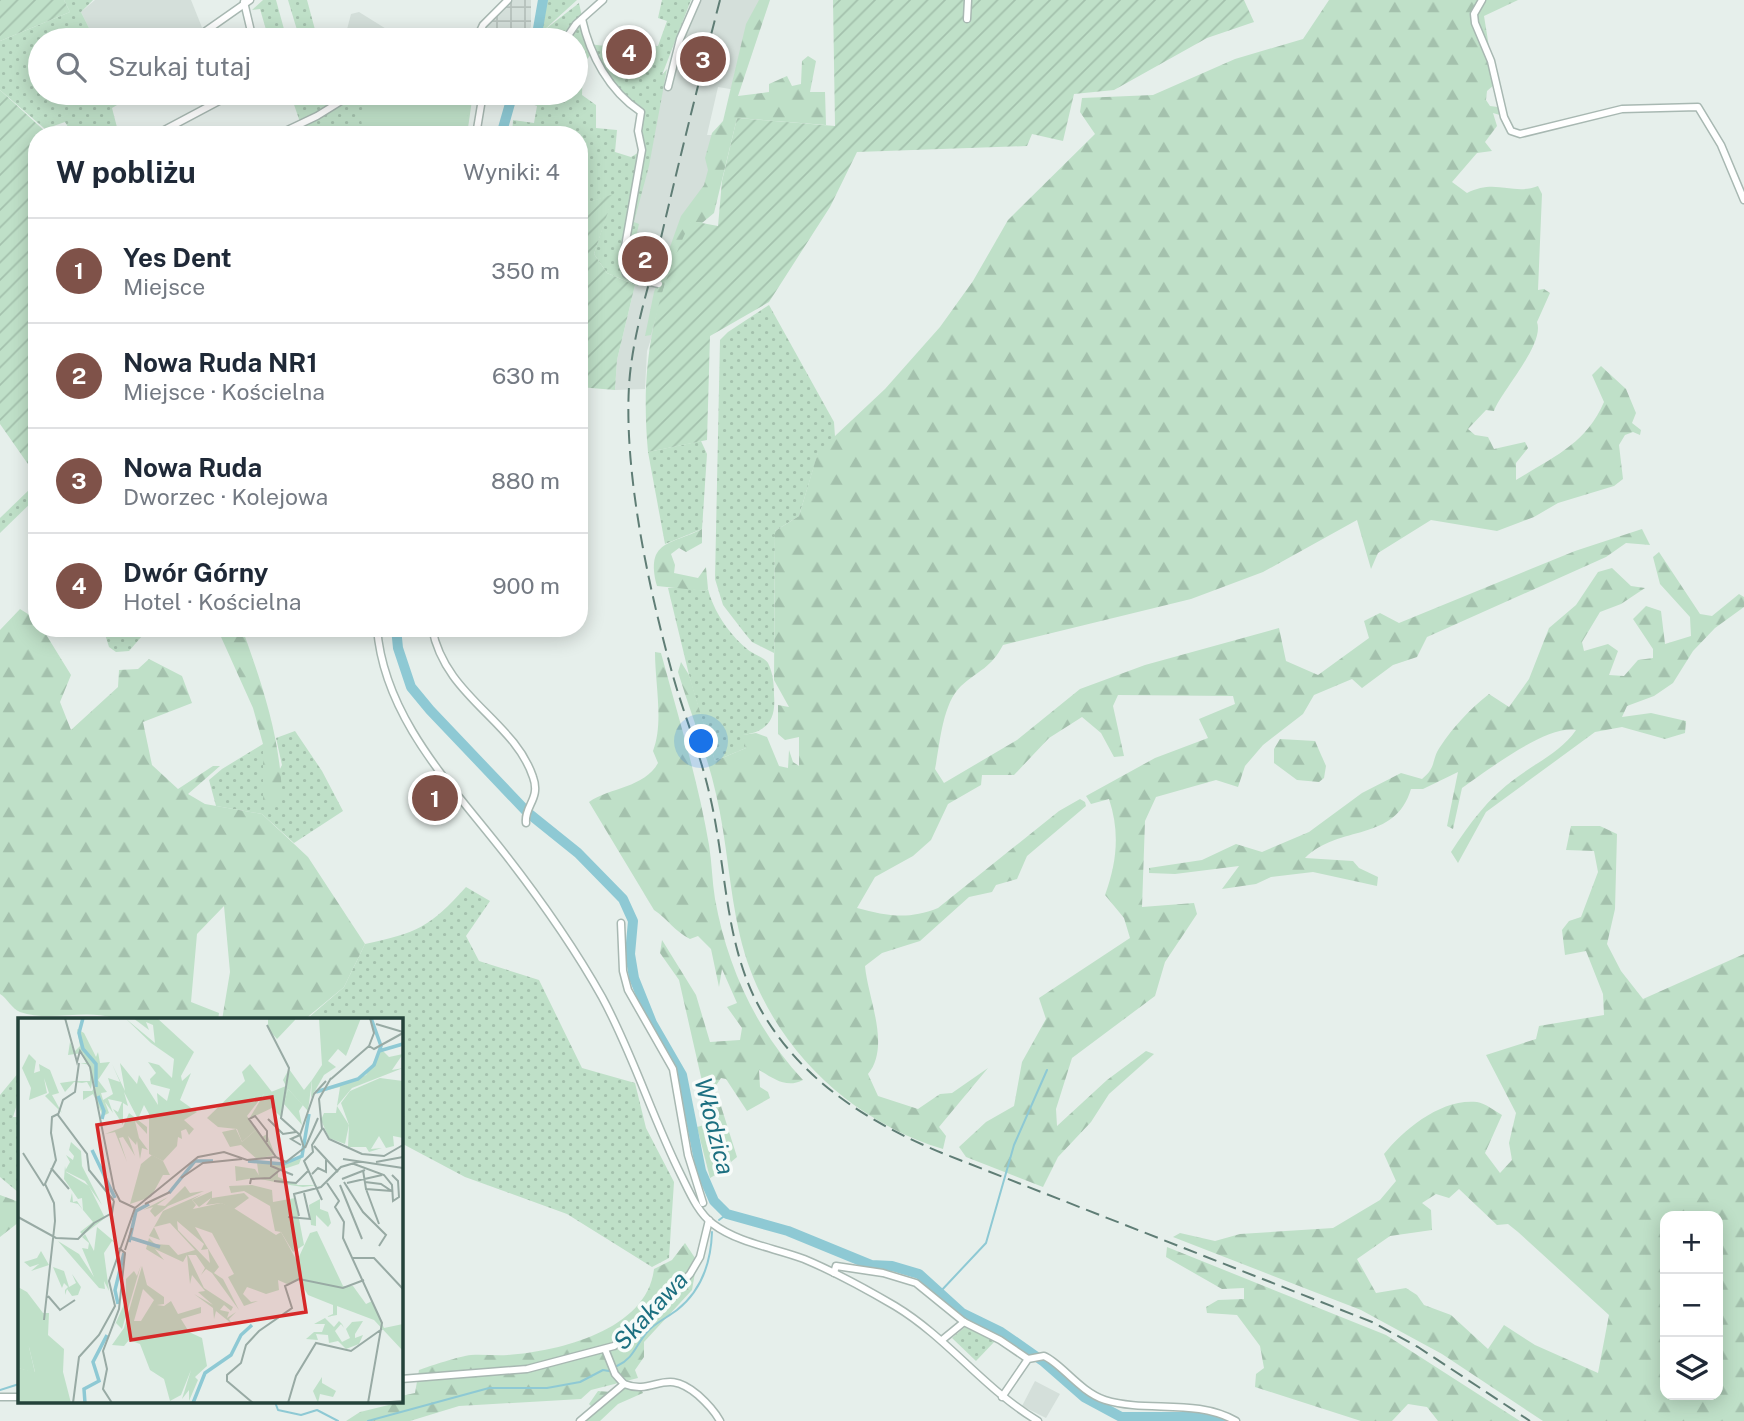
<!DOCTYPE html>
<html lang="pl">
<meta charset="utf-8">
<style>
:root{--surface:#fff;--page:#f2f2f3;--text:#1f2937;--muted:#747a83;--line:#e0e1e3;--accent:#7f5249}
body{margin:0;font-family:"Public Sans",sans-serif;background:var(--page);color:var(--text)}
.controls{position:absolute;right:21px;bottom:21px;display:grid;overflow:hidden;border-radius:14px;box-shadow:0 4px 18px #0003}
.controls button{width:63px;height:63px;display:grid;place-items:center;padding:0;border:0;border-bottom:2px solid var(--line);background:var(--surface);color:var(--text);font:35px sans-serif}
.you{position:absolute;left:702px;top:742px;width:24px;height:24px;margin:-18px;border:5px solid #fff;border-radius:50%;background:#1a73e8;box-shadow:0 0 0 10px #1a73e833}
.badge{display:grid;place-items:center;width:46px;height:46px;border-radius:50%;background:var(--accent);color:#fff;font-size:23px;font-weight:700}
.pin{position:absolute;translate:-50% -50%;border:4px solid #fff;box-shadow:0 2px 7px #0006}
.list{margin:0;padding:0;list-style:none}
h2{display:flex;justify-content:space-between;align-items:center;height:91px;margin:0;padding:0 28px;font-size:30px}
h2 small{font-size:23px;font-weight:400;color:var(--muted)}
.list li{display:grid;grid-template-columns:46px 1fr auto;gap:21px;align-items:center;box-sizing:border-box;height:105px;padding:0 28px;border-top:2px solid var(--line)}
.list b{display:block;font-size:26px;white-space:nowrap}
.list p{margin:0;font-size:23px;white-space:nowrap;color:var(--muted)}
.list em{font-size:23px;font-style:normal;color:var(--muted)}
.icon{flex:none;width:38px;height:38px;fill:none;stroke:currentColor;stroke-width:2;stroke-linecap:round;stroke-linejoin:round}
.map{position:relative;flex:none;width:1744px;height:1421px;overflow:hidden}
.search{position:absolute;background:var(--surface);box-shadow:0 4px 18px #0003;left:28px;top:28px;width:560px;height:77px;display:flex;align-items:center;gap:18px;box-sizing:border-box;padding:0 24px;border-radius:38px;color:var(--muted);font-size:26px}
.panel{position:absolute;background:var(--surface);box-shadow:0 4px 18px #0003;left:28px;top:126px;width:560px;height:511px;border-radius:28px}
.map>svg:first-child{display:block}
.built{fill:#d4dfda}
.industrial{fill:url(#industrial-grid)}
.grass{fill:url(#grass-dots);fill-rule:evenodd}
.forest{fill:url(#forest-firs);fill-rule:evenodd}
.garden{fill:url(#garden-furrows)}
.pitch{fill:#bfe0c8}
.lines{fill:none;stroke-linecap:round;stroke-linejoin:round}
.stream{stroke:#8ec9d4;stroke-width:2}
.river{stroke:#8ec9d4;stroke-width:10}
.minor-casing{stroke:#a8b8b2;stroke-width:9}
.minor{stroke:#fff;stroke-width:6}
.rail{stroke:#5f7d75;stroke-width:2;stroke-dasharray:14 7;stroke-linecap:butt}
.minor-bridge-casing{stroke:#a8b8b2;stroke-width:9;stroke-linecap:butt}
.minor-bridge{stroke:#fff;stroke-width:6}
.labels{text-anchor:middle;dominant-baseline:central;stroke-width:7;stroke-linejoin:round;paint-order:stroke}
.water-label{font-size:24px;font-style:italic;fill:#1c6f80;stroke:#f7fbf9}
.inset-river{fill:none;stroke:#8ec9d4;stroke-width:3.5}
.inset-road{fill:none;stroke:#98aaa4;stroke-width:2}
.view{fill:#d62828;fill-opacity:0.15;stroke:#d62828;stroke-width:3.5}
.inset-edge{fill:none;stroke:#24423a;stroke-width:3.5}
</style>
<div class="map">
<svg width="1744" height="1421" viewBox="0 0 1744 1421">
<defs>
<pattern id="industrial-grid" width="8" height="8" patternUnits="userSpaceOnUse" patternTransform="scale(1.75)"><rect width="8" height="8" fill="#d4dfda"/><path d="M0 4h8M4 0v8" fill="none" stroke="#b6c1bc"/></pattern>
<pattern id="grass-dots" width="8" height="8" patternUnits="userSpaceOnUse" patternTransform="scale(1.75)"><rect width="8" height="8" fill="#bfe0c8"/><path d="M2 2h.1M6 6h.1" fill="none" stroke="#a4c1ad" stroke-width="1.8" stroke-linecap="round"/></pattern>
<pattern id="forest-firs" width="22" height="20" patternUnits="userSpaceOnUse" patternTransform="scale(1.75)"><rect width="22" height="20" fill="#bfe0c8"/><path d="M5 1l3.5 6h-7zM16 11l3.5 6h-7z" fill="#a4c1ad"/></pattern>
<pattern id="garden-furrows" width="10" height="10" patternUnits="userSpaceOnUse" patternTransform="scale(1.75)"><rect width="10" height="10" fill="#bfe0c8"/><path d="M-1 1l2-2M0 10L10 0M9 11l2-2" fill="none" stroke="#a4c1ad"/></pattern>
</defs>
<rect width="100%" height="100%" fill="#e6efeb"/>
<g class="built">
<path d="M95,0H191L203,30L189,40H95L81,12Z"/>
<path d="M700,0H766L736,90L718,87L707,135H725L691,221L647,351L645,389L615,390L617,360L635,285L639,286L628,269L630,238L661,87L670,89L685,34Z"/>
<path d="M359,12L404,40H319L328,33L345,37L351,14Z"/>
<path d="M1035,1381L1060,1394L1046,1418L1022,1406Z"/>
</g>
<path class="industrial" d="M513,0H531V26L527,40H484L481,34L484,29Z"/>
<g class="grass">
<path d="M64,0H93L81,12L95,40H40V93H130L132,96L112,108L119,135H73L65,122L45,129L0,90V41L70,12Z"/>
<path d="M263,0H276L287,40H269L260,9L252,10Z"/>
<path d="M288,0H307L317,37L312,40H300Z"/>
<path d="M543,0H577L543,31L579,3L588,44L614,47L615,52L642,54L645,45L658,46L667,21L658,18L662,0H691L662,75L667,69L649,166L634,222L639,224L629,267L644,271L638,286L607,273L594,254L613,195L579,205V135H512L513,120L534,123L537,106L513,97L514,93H576V40H536ZM591,54L625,102L641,112V151L631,157L615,152L617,130L596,128V105L582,95L583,65Z"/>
<path d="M290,93H331L337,94L338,98L334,104L300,122Z"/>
<path d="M363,93H473L467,135H278C307,121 335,109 363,93Z"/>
<path d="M769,305L834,422L835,437L818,453L799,516L775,531L774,653L752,642L743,631L723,605L715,579L720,340L728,332Z"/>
<path d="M701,441L707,454L702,529L665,544L648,452Z"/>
<path d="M31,488L37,497L0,533V518Z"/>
<path d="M679,587L706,591L708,589C713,610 729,634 746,648C752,654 764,657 768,663C773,673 774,684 774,695C776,720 768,731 743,735L746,748L715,761L691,683L668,588Z"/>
<path d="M103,628H149L129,651L116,652L109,647Z"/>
<path d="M295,731L322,771L343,811L294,843L262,814L216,806L209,780L222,769L263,744V802L282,765L276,738Z"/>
<path d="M466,887L490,901L466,936L479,961L539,980L582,1068L635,1083L646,1128L674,1182L669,1258L652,1267L567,1214L465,1177L401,1143V1020L308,1018L344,987L365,944C417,933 430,927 466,887Z"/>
<path d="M19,1072V1098L13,1117H19V1193L0,1177V1095Z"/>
<path d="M965,1327L996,1340L976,1361L952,1338Z"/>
</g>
<g class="forest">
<path d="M759,0H770L738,96L769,92V84L787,76L792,86L801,84L802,61L808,56L816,61L810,92H825L826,125L737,118L714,213L702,223L691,222L665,284L651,335L645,336L654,292L681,216L704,185L708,170L705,158L712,133L723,121L746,24Z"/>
<path d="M1329,0H1518L1484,16L1495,84L1487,91L1486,100L1490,106L1498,107L1500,115L1493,113L1497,126L1485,142L1492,151L1477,153L1452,182L1467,193C1496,178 1513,196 1538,186L1542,194L1538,290L1544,289L1550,293L1537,322C1545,344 1502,390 1494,411L1486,410L1468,429L1475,435L1488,437L1494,449L1525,442L1528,448L1516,463V480C1553,457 1586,444 1604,402L1592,375L1601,366L1626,389L1636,413L1632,423L1641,430L1640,435L1633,432L1625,435L1619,445L1623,479L1614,486L1558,503L1534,517L1497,531L1431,520L1378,553L1371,569L1357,520L1263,572L1191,599L1003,645C991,668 979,670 961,686C942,704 940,745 935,769L944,783L1017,740L1080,689L1145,665L1279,628L1286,661L1318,675L1369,638L1364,621L1380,613L1399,623L1575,551L1642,529L1650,545L1626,543L1606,557L1427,637L1417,657L1393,665L1362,688L1352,679L1314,695L1303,714L1263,745L1245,766L1238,787L1216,780L1156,797L1145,821L1142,907L1194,903L1197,914L1165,962L1155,996L1072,1058L1056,1109L1057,1126L1107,1080L1146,1051L1154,1054L1109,1094L1091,1122L1058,1157L1043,1187L966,1157L959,1147L986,1122L1014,1106L1022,1062L1046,1019L1039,998L1130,938L1124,918L1105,895C1117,862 1120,832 1109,799L1091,804L1086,796L1155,758L1208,738L1199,719L1235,704L1233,696L1118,695L1113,706L1124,756L1114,757L1101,733L1082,717L1049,738L1014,775H982L981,785L948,804L931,840L913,856L875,877L857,908C887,916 908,920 938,908L1059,811L1080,799L1085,802L1086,806L1027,856L1017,879L996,885L992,892L969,897L920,941L882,953L865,966C868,999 891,1046 868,1074L878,1096L918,1109L940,1094L952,1093L988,1068L939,1127L946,1136L943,1149C844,1119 764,1038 740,936C729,889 727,840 716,794C707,753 690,712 678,672L681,662L689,675L715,761L746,748L742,735L756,733L767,737L779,766L788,768L789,750L793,762L799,766V737L785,740L778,734V705L789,707L774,680L775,531L799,516L818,452L885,389L940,327L973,281L1008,220L1095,134L1080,112L1082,98L1153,95L1235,59L1303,39Z"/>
<path d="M702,529V543L686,552L679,548L671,554L675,565L674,573L698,578L706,567L708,589L706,591L657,586C645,540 671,545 702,529Z"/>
<path d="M1659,552L1700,614L1712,616L1739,594L1744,597V607L1715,628L1693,651L1673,683L1654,696L1627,706L1622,717L1651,713L1686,721L1685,733L1665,739L1622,727L1595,732L1486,812L1458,863L1451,852C1470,823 1488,798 1516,778C1537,762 1561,752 1576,730C1546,725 1488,770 1462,788L1453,829L1447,826L1458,772L1423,789H1411C1395,843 1339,824 1305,858L1353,861L1359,868L1378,877L1377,886L1313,872L1271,877L1256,884L1222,889L1239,866L1175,874L1149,873V868L1202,860L1236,844L1262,852L1309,832L1362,793L1401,773L1422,779C1437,767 1431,760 1440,747C1454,726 1469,710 1489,694L1509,707L1529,679L1549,628L1576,605L1598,572L1612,568L1631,586L1645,588L1621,604L1600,612L1582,642L1584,651L1608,644L1618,651L1609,675L1624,676L1638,660L1653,658V649L1633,619L1646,606L1661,611L1665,644L1691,636L1690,617L1660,584L1653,557Z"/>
<path d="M20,609L36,619L37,628H42L71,675L60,702L71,730L118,687L119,670L138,669L149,659L182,676L192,703L143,722L152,765L178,789L213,766H220L188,794L205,804L262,814L308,857L365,944L344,987L304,1020H222L230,972L224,906L197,934L191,1002L219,1013L218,1020H118C89,1007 51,1023 20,1012C12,1009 7,998 0,994V630Z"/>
<path d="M217,628H242C262,684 281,739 282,799L274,808L263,803V744L253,708Z"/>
<path d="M655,652L661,653C678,716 698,780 709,845C712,863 712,881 715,899C727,966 756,1030 803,1080C786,1089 773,1078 759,1070L760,1087L768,1092L770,1098L747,1111L726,1079L721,1078L715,1087L737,1157L731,1162L706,1099L679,980L660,953L662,940L696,995L710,1042L740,1040L742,1028L727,1007L737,1003L722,969L719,987L711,949L698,936L690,939C674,931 668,919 654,910L589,802C611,787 644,788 658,763L653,751C664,723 655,684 655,652Z"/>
<path d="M1280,739L1315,741L1326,766L1324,778L1319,782L1297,780L1274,763V749Z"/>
<path d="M1571,826H1600L1617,834L1615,909L1607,944L1621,971L1643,999L1744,954V1421H1543L1442,1354L1361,1310L1173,1237L1180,1233L1215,1241L1240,1234L1333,1228L1380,1200L1396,1181L1384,1154C1404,1129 1442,1098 1477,1102C1485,1103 1495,1111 1502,1115L1485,1153L1500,1173L1512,1160L1509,1143L1516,1113L1486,1055L1536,1039L1539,1026L1604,1015L1603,994L1586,951L1565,955L1562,930L1569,921L1581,917L1598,872L1594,851L1566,850ZM1459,1189L1497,1225L1508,1224L1518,1232L1609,1315L1598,1373L1535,1345L1504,1325L1488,1349L1451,1315L1424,1305L1417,1295L1406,1288L1376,1293L1357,1259L1390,1236L1432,1230L1431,1210L1422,1203L1436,1194L1449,1198ZM1665,1216H1718V1395H1665Z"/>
<path d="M0,1195L19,1202V1222L0,1237Z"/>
<path d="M685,1243L697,1261L692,1290L644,1342V1357L635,1370L638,1378L591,1390L581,1399L459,1406L410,1421H346L360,1412L401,1402V1396L415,1393L419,1370C430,1366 460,1356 471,1355C483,1354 496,1356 508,1355C560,1351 647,1330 654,1269L672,1260Z"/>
<path d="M1167,1247L1386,1335L1520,1421H1438L1427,1407L1408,1404L1392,1421H1361L1255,1387L1256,1374L1264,1368L1260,1346L1237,1315L1207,1313L1206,1307L1218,1300L1244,1299V1288L1222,1289L1166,1257Z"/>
<path d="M625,1387L641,1389L643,1393L618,1404L600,1421H584L595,1410L589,1404L598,1391L611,1392Z"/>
</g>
<g class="garden">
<path d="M0,0H64L70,12L0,41Z"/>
<path d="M833,0H1244L1254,22L1207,38L1114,90L1074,94L1063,141L1032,134L1027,146L857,152L830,207L769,302L710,336L707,440L648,452C640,365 653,299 691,221L718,226L722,181L737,118L835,126Z"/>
<path d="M0,90L49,135H37V477L0,424Z"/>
<path d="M614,194L594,254L607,273L635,285L617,360L615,390L579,387V205Z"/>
</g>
<g class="pitch">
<path d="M370,93H458C469,106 470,119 464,135H364L360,114Z"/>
<path d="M715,1122L731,1166L710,1178L697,1127Z"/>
</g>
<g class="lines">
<g class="stream">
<path d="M719,1220L727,1214"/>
<path d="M940,1292L986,1243L1014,1145L1047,1070"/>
<path d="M617,1366C635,1358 636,1343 649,1330C657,1322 668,1317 677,1310C701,1291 711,1262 712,1232"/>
<path d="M0,1390L19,1384"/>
<path d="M275,1402L278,1410L301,1415L317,1410L338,1421"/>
<path d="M368,1421L489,1388H547L580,1382L603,1370L609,1371"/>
</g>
<g class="river">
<path d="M536,40L543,0"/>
<path d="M501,135L513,93"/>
<path d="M396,628L398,648L411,687L430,710L527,812L578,853L623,899L633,921L630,954L634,978L652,1023L682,1075L701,1171L714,1201L727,1214L788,1231L871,1265L892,1266L919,1274L962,1313L1001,1332L1044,1362L1084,1397L1121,1417H1210L1228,1421"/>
</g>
<defs>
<g id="minor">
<path d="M1482,0L1474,14L1475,23L1491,61L1504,117L1511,131L1520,134L1622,109L1698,107L1721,145L1744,200"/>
<path d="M244,2L253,40"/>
<path d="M582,19C590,55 609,91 641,112L638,131L642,150L623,258L626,274L640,280"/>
<path d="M967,19L968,0"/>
<path d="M193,40L250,0"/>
<path d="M465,40H476"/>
<path d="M476,40L483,25L508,0"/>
<path d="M565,40L576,24L603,0"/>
<path d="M668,87L680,39L697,0"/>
<path d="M507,93L528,99L540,93"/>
<path d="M155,135L234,93"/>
<path d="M277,135L317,116L354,93"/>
<path d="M476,135L483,93"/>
<path d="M377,628C384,718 452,786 505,854C540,899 574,947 602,997C633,1054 652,1117 681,1175C689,1191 698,1213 713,1224C738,1243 775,1248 804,1259C835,1272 866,1289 895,1306C948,1338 984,1389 1038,1421"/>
<path d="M432,628C445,697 514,720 533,777C541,799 524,806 526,823"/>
<path d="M621,923L623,971L628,990L673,1069L688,1155L703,1203"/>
<path d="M834,1273L836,1266L883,1273L916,1283L964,1322L1000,1340L1028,1359"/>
<path d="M942,1340L964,1322"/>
<path d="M605,1349L615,1374L624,1384C655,1396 664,1366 698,1395C707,1403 714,1410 720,1421"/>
<path d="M401,1379L527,1369L614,1346L639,1328L690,1274L700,1257L709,1220"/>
<path d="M0,1397H19"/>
<path d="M1002,1397L1028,1359L1044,1356C1061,1363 1080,1392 1105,1400C1148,1413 1195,1398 1236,1421"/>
<path d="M580,1421L624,1384"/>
</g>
</defs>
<use href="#minor" class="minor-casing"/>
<use href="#minor" class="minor"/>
<path class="rail" d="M720,0C699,81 679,161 660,242C648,289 632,337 629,386C624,475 649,590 673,676C684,715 700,753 709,792C728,869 723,952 767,1020C808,1085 872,1124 942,1153L1372,1322L1418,1347L1530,1421"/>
<defs>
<path id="minor-bridge" d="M640,280L659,284"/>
</defs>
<use href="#minor-bridge" class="minor-bridge-casing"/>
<use href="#minor-bridge" class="minor-bridge"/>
</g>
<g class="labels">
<g class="water-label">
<text transform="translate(715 1126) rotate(76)">Włodzica</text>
<text transform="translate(650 1310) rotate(-47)">Skakawa</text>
</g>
</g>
<g transform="translate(18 1018)">
<rect width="385" height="385" fill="#e6efeb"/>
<path d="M250,0H277V2L259,21L250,11ZM271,51L286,72L294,62L290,93L270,71L263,99L254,90L231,101L246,76L260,83L253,74L268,68L265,62ZM319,88L331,107L327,126L311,120L303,102L306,95H318ZM111,95L129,109V116L117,103L121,120L130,132L124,130L122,141L119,123L118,127L110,118L117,138L105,119L101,120L109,144L97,114L87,116L105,109ZM218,111L224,124L239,111L244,119L249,116L257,137L239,141L223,127L212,129L204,114ZM285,136L281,146L260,153V159L280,167H300L285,169L272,167L232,159H241L239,145L265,146ZM134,137L145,143L152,157H145L133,179L112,186L123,146ZM47,148L48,154L71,168L87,200L65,217L62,214L75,204L60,186L52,184L54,175L55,184L59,183L65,192L64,180L60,181L46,161ZM194,173V180L226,175L231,180L216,191L203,185L188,187L193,180L181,189L174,182ZM302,181V191L310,194L313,205L310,209L298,197V208L293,207L291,187ZM23,233L31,247L13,253L21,246L12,249L6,244L19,240ZM5,325L11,329L17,355L0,350V327Z" fill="#bfe0c8"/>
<path d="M107,0L137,25L135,7L128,4L131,12L115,0H139L176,34L163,58L164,63L173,55L162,82L179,94L166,102L176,111L171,117L168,111L163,113L164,121L160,119L159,128L145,143L131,136V96L126,87L120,101L106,74L110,88L105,85V107L95,91L100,94L104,84L90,81L95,95L87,84L91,95L85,98L75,76L65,82V73H74L79,65L74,64L73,71L69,64L64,65L56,64L47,74L42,65L56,63H72V47L62,45H68L65,35L50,37L52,24L56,34L62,28L59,11L66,15L78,39L80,34L82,45L92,44L80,62L89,74L83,75L85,82L95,76L90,60L102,64L94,46L107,73L102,45L119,66L121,57L140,87L139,75L149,83L152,71L133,66L132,61L138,55L130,44L141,47L154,60L156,41L133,25ZM301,0H343L328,38L320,31L310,43L318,49L306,57L293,80L294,62L304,47ZM363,31L371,39L385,36L374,52L385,50L334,70L319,88L322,69L306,73L348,57ZM11,36L18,43L16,55L22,53L21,46L32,52L41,75L34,77L44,95L27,78L31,75L26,60L29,75L11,82L13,70L4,50ZM362,60L385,63V120L375,118L376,128L368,130L361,118L353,131L364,130L351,134L348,129H330L331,107L323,85L332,73ZM53,124L63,133L64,148L84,187L67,163L47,153L52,144L48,137L55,142L56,138L51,132ZM167,168L172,175L186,173L150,188L137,199L132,193L135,189L125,192L150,179L139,187L147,188ZM184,176L174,182L178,187L175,191L203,185L214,189L258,217L263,214L279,243L292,215L299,213L325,268H335L348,286L354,283L366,310L385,306V333L356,302L319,288V297L308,299L315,296V287L290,277L281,262L269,266L260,262L261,272L248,276L229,269L225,276L233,284L240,283L226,288L210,259L216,256L194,215L177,209L201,249L196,255L205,261L221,292L194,255L188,251L183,257L187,250L178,237H170L186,270L215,289L213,293L206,287L202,292L211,294L209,300L218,294L211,301L214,306L198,293L196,301L195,290L176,276L195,287L180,274L187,273L174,257L172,266L169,237L165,244L137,231L146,242L128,231L131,220L137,226L151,227L160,237L177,232L152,205L136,209L142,222L131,218L145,193ZM159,203L186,226L183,232L190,231L192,245L160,212ZM79,209L98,225L94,223L86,235L91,273L86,263L87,271L81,270L40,223L61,236L76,259L64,230L70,231L71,225L64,219L67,216L76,233ZM123,247L104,311L98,305L95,311L108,282V261L116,253L119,258ZM124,248L129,267L146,279V286L139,287L146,288L153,283L160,296L183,289V295L163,301L171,314L184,320L189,348L177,359L180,362L171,383V372L164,381L173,352L163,377L152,383L146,361L132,352L122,326L111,322L106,328L94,327L106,310ZM125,271L136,282L123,303H116ZM35,249L46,253L51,269L58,265L54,256L63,269L60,277L54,278L49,271L47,277V272L50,269L46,265L44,270ZM0,269L9,274L25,295H31L30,317L46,331L45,354L53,385H0V350L17,354L11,329L0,327ZM307,300L316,309L321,303L324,306L326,310L323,306L317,313L324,324L332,320L328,311L334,304L345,303L337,316V320L345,317L341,326L328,331L320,323L311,325L310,317L298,316L300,322L288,321L296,314H304L307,306H296ZM304,359V365L318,373L315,379L302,376L300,385L295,373Z" fill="#bfe0c8" fill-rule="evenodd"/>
<path d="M270,71L285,87L281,93L284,107L266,86Z" fill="#bfe0c8"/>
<path d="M232,46L261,83L254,88L246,76L229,98L239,111L224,124L219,111L200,109L189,100L227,63L224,54ZM217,148L237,151L242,159L218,163ZM234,167L254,172L255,184L277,180L286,227L275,234L263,214L257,213L252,188L226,173L213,175L211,168Z" fill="#bfe0c8"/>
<path class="inset-river" d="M65,0L61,15L65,31L78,46V69M361,33L385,26M298,74L340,61L356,47L363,28L353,0M80,78L86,93L84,101M74,132L97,180M230,143L265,146L284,138L291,96M151,175L177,143H195M113,220L142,229M111,224L118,193L131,186M100,286L97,272L106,235M67,385L66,371L81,363L75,344L89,317M175,385L187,355L213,337L223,317L234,307"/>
<path class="inset-road" d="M47,0L59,44L62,33L72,49L96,171L102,183L117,190M358,6L385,14M249,7L271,50L263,100L282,117M351,28L356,31L385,15M351,28L356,15L352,0M61,45L57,74L45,82L40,97L69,136L71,152L96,183M313,61L351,28M250,101L265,116L278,114M305,110L311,121L344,136L366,138L385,127M282,117L273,121L283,127M249,124V113L237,98L231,101L258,139M296,128L320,154M286,130L282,117L296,76L308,63M287,130L300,100M5,135L26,168M253,140V148L275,157M325,141L385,150M358,144L385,139M336,146L366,157L374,167L375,183L381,179L380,163L374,157M33,150L51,171M345,152L348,171L374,173M294,156L300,150L308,154V142M163,160L185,145L224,141M324,161L347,152M256,163L278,165L291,152M326,164L345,194L368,217L361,228M347,164L363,166L375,174M309,165L321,183L317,189L326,204L325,220L364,305L350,385M329,165L364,157M232,166L233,161L252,160L263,151M322,167L344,221M348,171L361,206M304,182L286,143L295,134L294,127L304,111L301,81L313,60M127,186L152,174M281,198L276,176L303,169L323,149L340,144M0,199L38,220L60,221L76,205L94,195L96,183M270,199L292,201L286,175M107,232L114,210M335,240H356L385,271M30,278L42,292L57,282M26,302L37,203L36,185L27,166L38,142L33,115L34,99L40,96M55,385L61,339L81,317L97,288L91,263L117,190L180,139L206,134L229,142L258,139L268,144L286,130M94,385L85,371L89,351L85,333L101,291L107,235L101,230M235,385L209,363V357L223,345L228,327L241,313L274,290L267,268L281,261L325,270L346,262M270,385L278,358L298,325L333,333L364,311M361,385L385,383"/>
<path class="view" d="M254,79L288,294L113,322L79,107Z"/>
<rect width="385" height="385" class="inset-edge"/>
</g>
</svg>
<div class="controls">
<button>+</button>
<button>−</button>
<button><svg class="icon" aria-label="layers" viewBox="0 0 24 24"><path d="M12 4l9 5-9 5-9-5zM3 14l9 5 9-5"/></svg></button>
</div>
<div class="you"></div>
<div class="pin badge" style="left:435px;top:798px">1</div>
<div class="pin badge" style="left:645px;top:259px">2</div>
<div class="pin badge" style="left:703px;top:59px">3</div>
<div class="pin badge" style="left:629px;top:52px">4</div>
<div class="search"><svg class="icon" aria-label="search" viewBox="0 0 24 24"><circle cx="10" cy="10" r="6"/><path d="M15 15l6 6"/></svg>Szukaj tutaj</div>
<section class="panel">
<h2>W pobliżu<small>Wyniki: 4</small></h2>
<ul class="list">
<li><span class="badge">1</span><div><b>Yes Dent</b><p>Miejsce</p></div><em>350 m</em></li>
<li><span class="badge">2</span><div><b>Nowa Ruda NR1</b><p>Miejsce · Kościelna</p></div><em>630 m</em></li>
<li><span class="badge">3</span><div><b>Nowa Ruda</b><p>Dworzec · Kolejowa</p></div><em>880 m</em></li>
<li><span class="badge">4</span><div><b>Dwór Górny</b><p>Hotel · Kościelna</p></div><em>900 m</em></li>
</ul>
</section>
</div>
